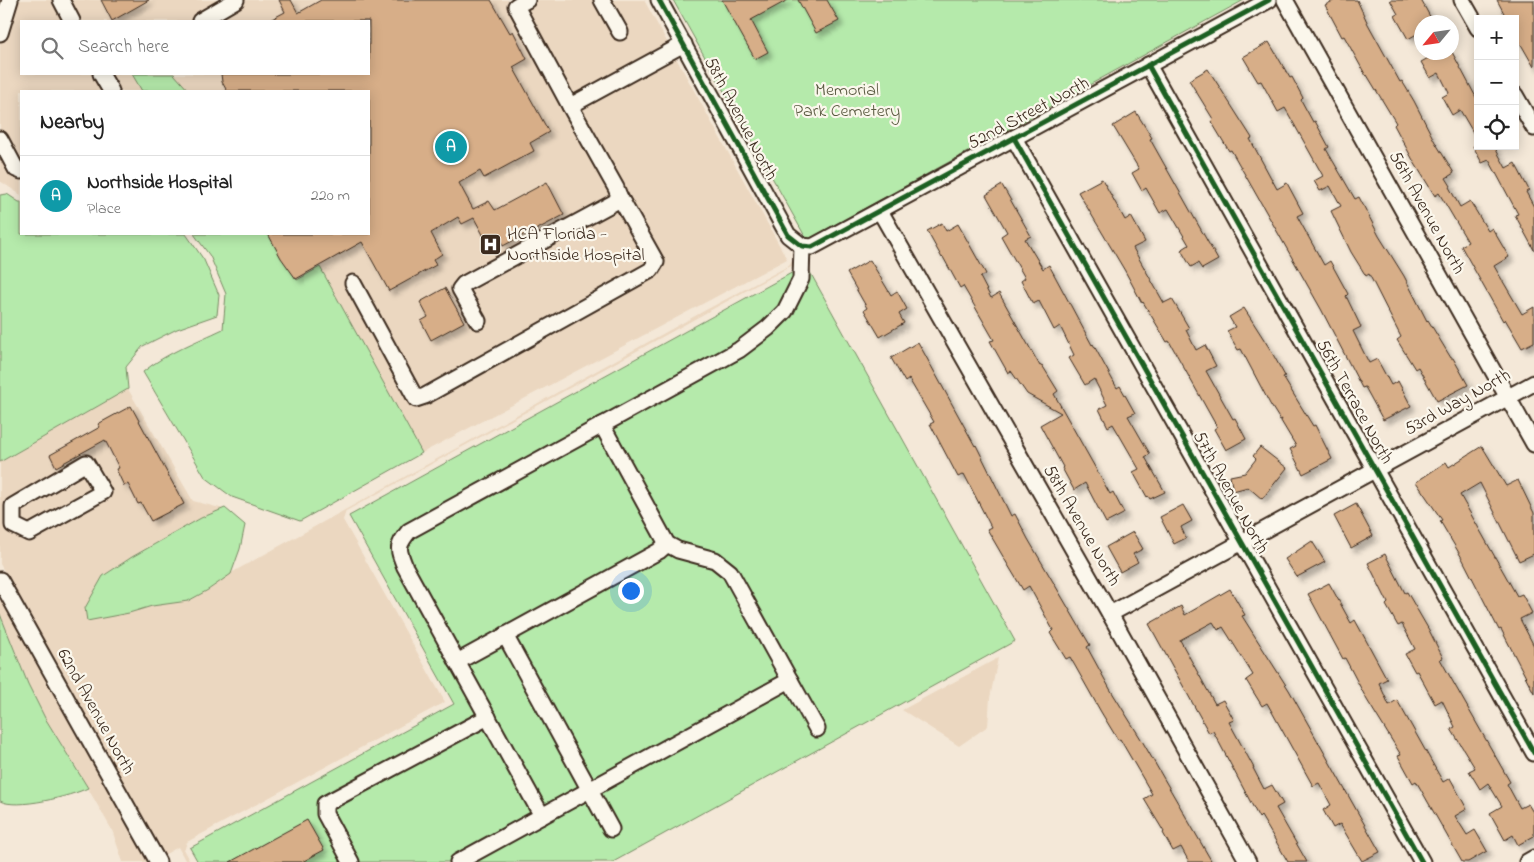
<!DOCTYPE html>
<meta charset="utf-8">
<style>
:root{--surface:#fff;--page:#f2f2f2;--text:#222;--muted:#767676;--line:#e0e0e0;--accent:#d93025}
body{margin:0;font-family:"Indie Flower",sans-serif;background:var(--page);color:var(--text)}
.controls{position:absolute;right:15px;top:15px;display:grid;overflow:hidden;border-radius:0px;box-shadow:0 2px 12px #0003}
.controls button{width:45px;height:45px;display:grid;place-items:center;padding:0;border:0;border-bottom:1px solid var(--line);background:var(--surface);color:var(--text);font:25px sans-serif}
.compass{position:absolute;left:1414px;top:15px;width:45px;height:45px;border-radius:50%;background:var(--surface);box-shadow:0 2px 12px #0003;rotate:241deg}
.you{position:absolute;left:630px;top:590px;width:18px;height:18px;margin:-12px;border:4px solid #fff;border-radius:50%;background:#1a73e8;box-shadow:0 0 0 8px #1a73e833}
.badge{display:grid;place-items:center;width:32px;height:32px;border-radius:50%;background:var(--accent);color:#fff;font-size:16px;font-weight:700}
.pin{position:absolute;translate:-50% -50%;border:2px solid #fff;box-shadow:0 1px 5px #0006}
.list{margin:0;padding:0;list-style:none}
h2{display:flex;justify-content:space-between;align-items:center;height:65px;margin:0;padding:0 20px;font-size:21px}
h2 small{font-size:16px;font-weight:400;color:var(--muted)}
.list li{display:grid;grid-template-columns:32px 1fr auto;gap:15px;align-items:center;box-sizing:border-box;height:80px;padding:0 20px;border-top:1px solid var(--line)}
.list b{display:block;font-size:19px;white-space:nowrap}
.list p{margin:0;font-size:16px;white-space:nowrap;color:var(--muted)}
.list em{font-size:16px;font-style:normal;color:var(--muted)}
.icon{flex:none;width:28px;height:28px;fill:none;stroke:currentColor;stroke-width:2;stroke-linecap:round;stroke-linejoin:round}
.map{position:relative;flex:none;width:1534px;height:862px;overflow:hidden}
.search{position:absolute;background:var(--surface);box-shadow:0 2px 12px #0003;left:20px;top:20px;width:350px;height:55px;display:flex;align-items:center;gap:12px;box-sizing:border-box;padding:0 18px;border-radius:0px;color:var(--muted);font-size:19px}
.panel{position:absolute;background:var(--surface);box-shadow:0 2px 12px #0003;left:20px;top:90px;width:350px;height:145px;border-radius:0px}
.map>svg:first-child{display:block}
.built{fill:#ebd7c0;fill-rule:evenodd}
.green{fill:#b5eaab;stroke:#788a64}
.building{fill:#d7ae88;stroke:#3b2a1e;filter:url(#shadow)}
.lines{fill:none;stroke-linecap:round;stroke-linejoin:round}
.minor-casing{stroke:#3b2a1e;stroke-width:19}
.minor{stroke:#fbf7ec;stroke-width:15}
.cycleway-casing{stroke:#fbf7ec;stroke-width:8}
.cycleway{stroke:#1b5e20;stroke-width:5}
.labels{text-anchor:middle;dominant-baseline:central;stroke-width:4.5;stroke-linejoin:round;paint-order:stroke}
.park-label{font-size:18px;fill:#5a5a41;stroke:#fbf7ec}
.street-label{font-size:18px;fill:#3b2a1e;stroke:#fbf7ec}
.poi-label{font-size:18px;fill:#3b2a1e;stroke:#fbf7ec;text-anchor:start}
</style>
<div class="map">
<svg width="1534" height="862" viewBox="0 0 1534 862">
<defs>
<filter id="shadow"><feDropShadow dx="4.5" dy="4.5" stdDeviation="2.5" flood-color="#0004"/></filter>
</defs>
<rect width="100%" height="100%" fill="#f4e8d8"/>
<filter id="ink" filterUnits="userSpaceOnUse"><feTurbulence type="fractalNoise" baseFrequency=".02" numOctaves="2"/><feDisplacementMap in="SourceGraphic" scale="10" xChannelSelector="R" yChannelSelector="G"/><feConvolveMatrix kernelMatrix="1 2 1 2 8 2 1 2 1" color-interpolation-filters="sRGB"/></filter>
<g filter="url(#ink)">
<g class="built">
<path d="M0,0H644L787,259L422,453L338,478L223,329L226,294L210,256L194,234H369V91H21V195L0,181ZM21,21H369V74H21Z"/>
<path d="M801,257L802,260L346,511L343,520L445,702L187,842L184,851L190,862H186L178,847L164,855L0,564V462L128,389L193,501L224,509L201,518L132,557L103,576L129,613L152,606L188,601L208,590L231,573L704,311L790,265L791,262Z"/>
<path d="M0,597L148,862H123L112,830L76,768L45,718L28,684L0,614Z"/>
<path d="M998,658L990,698L988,726L959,746L902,710Z"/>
</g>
<g class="green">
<path d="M673,0H1244L807,240Z"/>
<path d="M132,74H174L189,91H142Z"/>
<path d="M7,194L19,202H21V234H186L204,260L219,295L217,315L177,329L143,346L126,367L128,389L0,462V195Z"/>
<path d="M194,234H268L297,280L320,267L422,453L300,521L232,497L205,477L143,372C166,353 196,342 223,329L226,294L210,256Z"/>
<path d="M806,265L1015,641L613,862H198L190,848L454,704L349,516Z"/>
<path d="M225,508L245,525L240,549L231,574L208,590L188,601L152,606L129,613L87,621L85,608L103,576L132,557L201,518Z"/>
<path d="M0,614L28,684L45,718L88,788C71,796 17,810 0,801Z"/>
</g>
<g class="building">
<path d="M101,0H149L112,21Z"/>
<path d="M279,0H291L298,13L321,0H491L510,33L513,31L527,59L513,67L549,132L530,143L534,151L484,178L480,171L459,183L473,209L489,201L495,210L547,182L564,215L526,235L525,234L503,246L499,238L488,244L474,218L462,224L458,217L431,233L442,254L433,260L436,265L389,291L362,242L296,279L281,258L268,234H369V91H227L222,82L221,74H369V21H268L285,12Z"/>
<path d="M722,0H788L751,20L768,52L755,59Z"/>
<path d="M798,0H827L839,21L816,33Z"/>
<path d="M1335,0H1357L1368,24L1400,82L1402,81L1414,101L1435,142L1454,173L1446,178L1451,186L1449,187L1460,207L1470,201L1488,231L1492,228L1509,257L1494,266L1522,314L1534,307V342L1522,348L1505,319L1503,321L1461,246L1468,242L1439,193L1435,196L1414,162L1394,125L1396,123L1367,75L1366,76L1344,36L1342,37L1325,5Z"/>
<path d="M1390,0H1421L1433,22H1422V31L1408,39L1395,16L1398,14Z"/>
<path d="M1497,0H1534V67L1515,34V19H1507Z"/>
<path d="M1269,42L1290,78L1292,77L1303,98L1301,100L1313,122L1315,121L1329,147L1326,149L1355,199L1359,197L1379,236L1404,276L1427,321L1428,320L1451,358H1453L1468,385L1437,401L1418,367L1415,369L1397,340L1401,337L1369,274L1366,276L1351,252L1331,211L1341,206L1330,186L1320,191L1314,181L1323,176L1289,115L1285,108L1278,112L1261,81L1258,82L1243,57Z"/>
<path d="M1439,52H1452L1478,101V141L1460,110L1452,115L1442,97L1449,93L1439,73L1430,78L1421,62Z"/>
<path d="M1208,69L1252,138L1250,139L1277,189L1287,183L1303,213L1297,216L1324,265L1330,261L1348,294L1346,296L1361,327L1353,331L1369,363L1377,359L1391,385L1398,381L1411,406L1383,420L1365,387L1362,388L1321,309L1231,150L1229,151L1211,121L1213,119L1189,80Z"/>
<path d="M1136,112L1152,138L1150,139L1218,260L1202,269L1198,263L1191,267L1181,250L1189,245L1168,209L1160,213L1146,188L1142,191L1132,173L1139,169L1113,126Z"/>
<path d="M1473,146H1494L1506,168L1515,163L1529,190L1526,192L1534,207V250L1515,215L1518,214L1489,160L1482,163Z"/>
<path d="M1102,179L1125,220L1131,216L1145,242L1133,248L1164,303L1172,299L1189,328L1186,330L1196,350L1205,345L1216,366L1206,371L1233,419L1235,418L1246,439L1226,450L1214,429L1217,427L1169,341L1167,342L1143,302L1142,303L1125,271L1078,192Z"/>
<path d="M1002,185L1031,236L1025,239L1043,269L1049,265L1092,345L1093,344L1117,388L1120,386L1135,413L1128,416L1150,454L1145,457L1165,492L1150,499L1148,496L1147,497L1133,472L1139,469L1113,424L1108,427L1099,409L1107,405L1094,379L1085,385L1069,358L1074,355L1060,326L1054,330L1039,301L1033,304L1021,281L1025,278L1001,236L1007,232L986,195Z"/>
<path d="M942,223L946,231L958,224L986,274L980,277L991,298L999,293L1040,366L1042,365L1058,391L1054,394L1110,494L1113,492L1124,513L1123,514L1106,523L1085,483L1074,490L1062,468L1063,467L1040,425L1061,413L1027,394L1011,371L1008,373L990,341L994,340L963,286L960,288L943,257L942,258L927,231Z"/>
<path d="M870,260L891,295L897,291L907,309L899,314L904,323L880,337L864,310L867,308L847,273Z"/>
<path d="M445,288L464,322L431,340L421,321L428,317L420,302Z"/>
<path d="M1244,308L1270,349L1285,376L1283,377L1313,426L1315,425L1332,459L1303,474L1290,449L1296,446L1281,421L1282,419L1280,420L1270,404L1241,349L1238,350L1227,331L1235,327L1229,317Z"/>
<path d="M918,342L975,446L976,445L1011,516L1015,514L1028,539L1090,645L1087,647L1110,689L1141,739L1212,862H1189L1181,847L1173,851L1163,833L1164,832L1144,799L1152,794L1120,739L1118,740L1101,712L1070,657L1066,659L1050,633L1053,630L1029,586L1023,590L1005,560L987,529L991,527L964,474L958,477L930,424L934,422L909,379L905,382L891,358Z"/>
<path d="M131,406L184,504L151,521L141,503L138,504L128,484L124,486L116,469L119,468L105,440L56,467L50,455L100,427L98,424Z"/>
<path d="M1482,446L1506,486L1518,480L1534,513V554L1519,561L1480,483L1460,495L1517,596L1522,594L1532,613L1520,619L1534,646V693L1501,629L1499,630L1462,558L1440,521L1442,520L1416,482L1446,462L1449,467Z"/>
<path d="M1260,447L1287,468L1262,499L1248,487L1233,491L1230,476L1245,473L1256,459L1253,456Z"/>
<path d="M1356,504L1373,536L1351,548L1334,516Z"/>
<path d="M1183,505L1192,521L1181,527L1186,538L1174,544L1160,517Z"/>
<path d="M1133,532L1143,549L1133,554L1138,562L1120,572L1106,547Z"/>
<path d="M1312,541L1325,562L1297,577L1285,559Z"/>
<path d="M1385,554L1405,593L1407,592L1429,630L1443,658L1440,659L1510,782L1507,784L1520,808L1528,804L1534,814V836L1518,845L1513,835L1505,840L1490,813L1502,806L1488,783L1480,789L1469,771L1475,768L1451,729L1455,727L1442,700L1435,704L1417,671L1415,672L1405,654L1415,649L1402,624L1398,626L1386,605L1388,603L1368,563Z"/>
<path d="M1329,583L1351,623L1355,620L1387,679L1379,683L1389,705L1397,700L1443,782L1450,778L1467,809L1455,816L1467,835L1475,830L1487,851L1468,862H1462L1416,781L1413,783L1398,756L1401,755L1367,700L1345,658L1343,659L1308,594Z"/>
<path d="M1230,589L1245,615L1242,616L1289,690L1380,852L1362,861L1340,824L1333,828L1323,810L1331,805L1319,783L1313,786L1267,703L1262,706L1246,680L1253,675L1223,627L1218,630L1213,622L1180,640L1215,704L1223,700L1234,720L1229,722L1254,768H1253L1264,789L1272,785L1283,804L1276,808L1307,862H1288L1261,816L1259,818L1213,731L1209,733L1149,624L1181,606L1185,615Z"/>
<path d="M307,820L324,850L302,862H230Z"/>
</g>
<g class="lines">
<defs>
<g id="minor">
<path d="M61,0L72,21"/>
<path d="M527,0L516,6L570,106L684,44"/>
<path d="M602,0L620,32"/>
<path d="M659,0L788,235L802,246"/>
<path d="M1285,0L1534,444"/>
<path d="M1462,0L1478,28"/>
<path d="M200,21L236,0"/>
<path d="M0,33L10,0"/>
<path d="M1148,65L1534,753"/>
<path d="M101,74L111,91"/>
<path d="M1515,95L1534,128"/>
<path d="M1014,138L1422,862"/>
<path d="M0,139L16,169L21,171"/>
<path d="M880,211L1110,614L1248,862"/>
<path d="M802,246L812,247L1269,0"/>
<path d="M353,283L416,399L425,396L651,270L656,262L619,196"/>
<path d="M478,321L460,289L464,284L615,202L619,196L616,188L570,106"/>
<path d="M602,425L667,544L678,550L715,560L730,572L817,729"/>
<path d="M86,463L103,492L29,533L13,525V506Z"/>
<path d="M0,580L158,862"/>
<path d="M1110,614L1534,383"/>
<path d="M505,635L611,829"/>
<path d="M457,662L659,551L667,544"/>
<path d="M542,816L405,567C398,549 396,547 409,531L739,350L768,328L785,311L801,279L802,246"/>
<path d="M351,862L325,814V804L488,717"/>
<path d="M458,862L790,680"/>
<path d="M1527,862L1534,858"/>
</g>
</defs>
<use href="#minor" class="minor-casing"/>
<use href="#minor" class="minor"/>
<defs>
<g id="cycleway">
<path d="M659,0L788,235L802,246L812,247L1269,0"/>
<path d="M1148,65L1534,753"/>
<path d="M1014,138L1422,862"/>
</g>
</defs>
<use href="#cycleway" class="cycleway-casing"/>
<use href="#cycleway" class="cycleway"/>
</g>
</g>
<defs>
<symbol id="hospital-square" viewBox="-11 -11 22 22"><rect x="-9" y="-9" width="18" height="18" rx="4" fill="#3b2a1e" stroke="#fbf7ec"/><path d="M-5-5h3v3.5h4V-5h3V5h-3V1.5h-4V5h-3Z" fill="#fff"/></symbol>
</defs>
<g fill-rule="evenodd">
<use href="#hospital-square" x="478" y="232" width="25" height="25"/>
</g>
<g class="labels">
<g class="park-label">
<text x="847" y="91">Memorial<tspan x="847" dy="21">Park Cemetery</tspan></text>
</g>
<g class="street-label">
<text transform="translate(1029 114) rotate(-28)">52nd Street North</text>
<text transform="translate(740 119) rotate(62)">58th Avenue North</text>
<text transform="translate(1426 213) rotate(61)">56th Avenue North</text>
<text transform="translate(1354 402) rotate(61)">56th Terrace North</text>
<text transform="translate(1458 403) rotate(-29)">53rd Way North</text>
<text transform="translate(1230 493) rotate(61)">57th Avenue North</text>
<text transform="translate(1081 526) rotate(60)">58th Avenue North</text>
<text transform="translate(95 712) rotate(61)">62nd Avenue North</text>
</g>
<g class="poi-label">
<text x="507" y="235">HCA Florida -<tspan x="507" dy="21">Northside Hospital</tspan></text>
</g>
</g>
</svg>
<div class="controls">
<button>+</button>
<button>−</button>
<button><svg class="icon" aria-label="locate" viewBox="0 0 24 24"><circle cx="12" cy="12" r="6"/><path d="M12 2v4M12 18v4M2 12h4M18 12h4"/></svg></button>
</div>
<svg class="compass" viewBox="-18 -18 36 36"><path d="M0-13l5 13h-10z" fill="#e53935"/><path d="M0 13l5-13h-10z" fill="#767676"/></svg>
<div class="you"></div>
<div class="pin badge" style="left:451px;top:147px;background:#0f9aa8">A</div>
<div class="search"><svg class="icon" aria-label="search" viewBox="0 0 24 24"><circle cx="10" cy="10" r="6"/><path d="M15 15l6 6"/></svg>Search here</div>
<section class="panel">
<h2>Nearby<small></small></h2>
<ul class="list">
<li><span class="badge" style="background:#0f9aa8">A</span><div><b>Northside Hospital</b><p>Place</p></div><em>220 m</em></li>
</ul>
</section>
</div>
